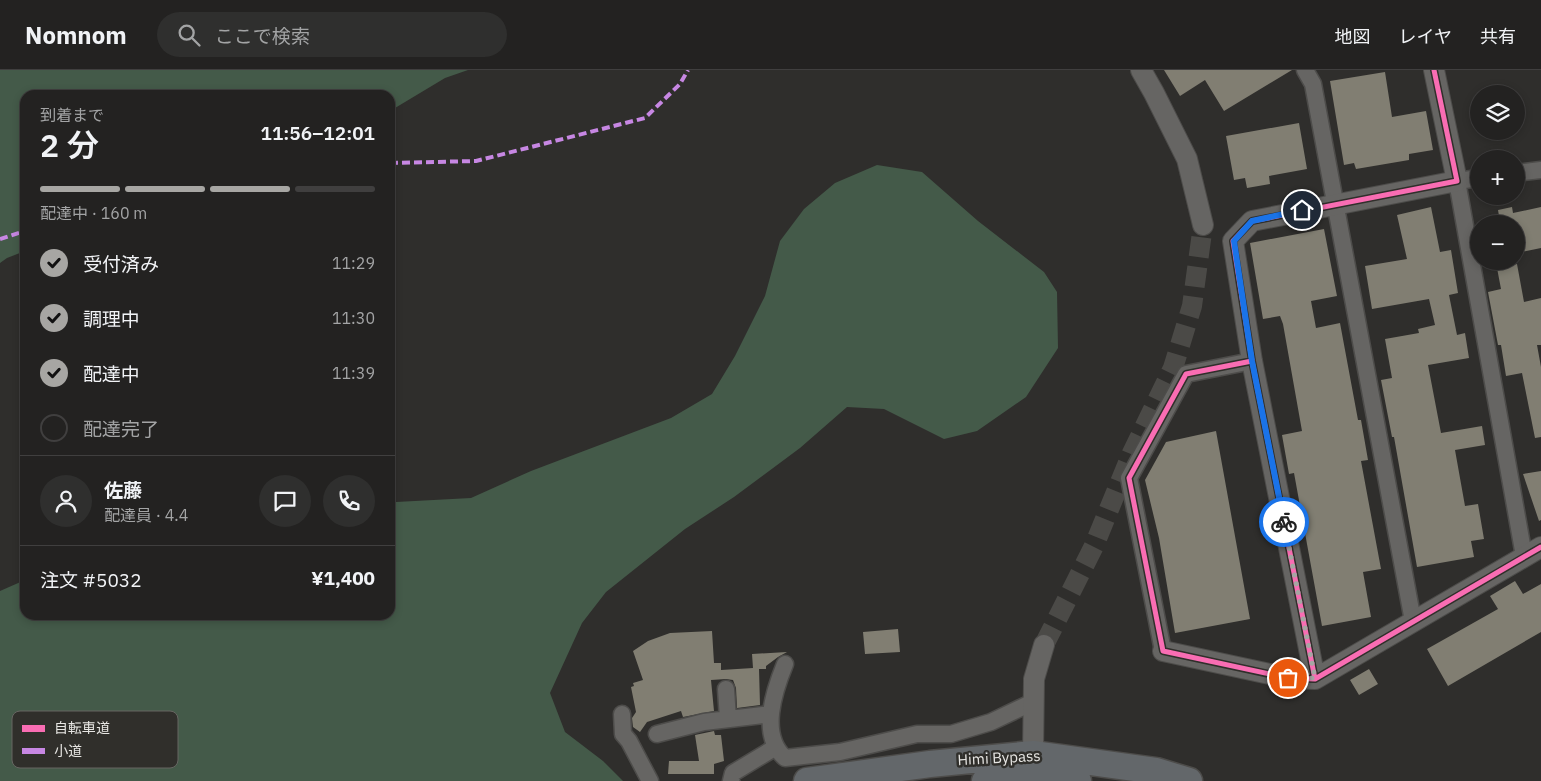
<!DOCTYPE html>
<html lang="ja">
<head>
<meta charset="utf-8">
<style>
	body { margin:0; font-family:"IBM Plex Sans","Noto Sans JP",sans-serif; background:#2f2f2e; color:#f1f3f6; height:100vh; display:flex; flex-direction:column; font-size:19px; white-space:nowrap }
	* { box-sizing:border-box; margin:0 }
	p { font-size:16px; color:#a3a4a5 }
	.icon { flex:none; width:28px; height:28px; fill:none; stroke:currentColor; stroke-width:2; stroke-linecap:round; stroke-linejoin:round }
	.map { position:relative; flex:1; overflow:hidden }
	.details { position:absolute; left:20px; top:20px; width:375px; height:530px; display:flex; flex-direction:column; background:#232221; border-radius:15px; box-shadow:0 2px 8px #0003,0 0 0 1px #403f3f }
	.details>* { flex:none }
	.buttons { position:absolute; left:1470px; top:15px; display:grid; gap:10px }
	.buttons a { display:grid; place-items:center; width:55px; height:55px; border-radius:50%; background:#232221; box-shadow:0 2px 8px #0003,0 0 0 1px #403f3f; font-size:25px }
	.pin { position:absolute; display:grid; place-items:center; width:42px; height:42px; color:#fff; margin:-21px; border:2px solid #fff; border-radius:50%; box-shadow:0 1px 5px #0007 }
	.courier { position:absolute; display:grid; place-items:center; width:50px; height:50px; margin:-25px; border:4px solid #1a73e8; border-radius:50%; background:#fff; color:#222; box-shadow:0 1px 6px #0007 }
	.overview em { font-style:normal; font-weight:600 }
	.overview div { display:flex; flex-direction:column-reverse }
	.overview { display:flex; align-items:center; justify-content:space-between; height:85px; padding:0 20px }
	h1 { font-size:32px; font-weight:600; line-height:38px }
	.bar { display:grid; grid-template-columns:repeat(4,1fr); gap:8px 5px; align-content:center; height:60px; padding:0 20px }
	.bar i { height:6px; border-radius:4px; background:#403f3f }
	.bar .on { background:#a7a6a3 }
	.bar p { grid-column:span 4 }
	.line { display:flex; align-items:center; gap:12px; padding:0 20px; border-top:1px solid #403f3f }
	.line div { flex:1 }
	.round { display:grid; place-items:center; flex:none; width:52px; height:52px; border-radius:26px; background:#2f2f2e }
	ol { padding:0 20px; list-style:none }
	li { display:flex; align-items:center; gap:15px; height:55px }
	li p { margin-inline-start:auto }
	li .icon { padding:5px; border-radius:50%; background:#a7a6a3; color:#111; stroke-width:4 }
	li:last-child { color:#a3a4a5 }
	li i { width:28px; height:28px; border:2px solid #403f3f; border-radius:50% }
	header { display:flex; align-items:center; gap:30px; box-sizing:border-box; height:70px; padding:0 25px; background:#232221; border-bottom:1px solid #403f3f }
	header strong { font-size:24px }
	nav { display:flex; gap:28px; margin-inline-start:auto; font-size:18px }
	.search { width:350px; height:45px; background:#2f2f2e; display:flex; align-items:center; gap:12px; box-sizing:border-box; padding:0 18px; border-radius:28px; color:#a3a4a5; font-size:19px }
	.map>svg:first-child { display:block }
	.green { fill:#445a49 }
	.building { fill:#817e72 }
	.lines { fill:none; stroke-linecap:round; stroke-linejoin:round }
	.tertiary-tunnel { stroke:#4b4a47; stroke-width:20; stroke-dasharray:20 10; stroke-linecap:butt }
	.minor-casing { stroke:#4d4c4a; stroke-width:19 }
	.tertiary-casing { stroke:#4d4c4a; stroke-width:22 }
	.trunk-casing { stroke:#4d4c4a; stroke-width:29 }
	.minor { stroke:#666563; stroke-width:16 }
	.tertiary { stroke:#666563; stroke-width:20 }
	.trunk { stroke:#63676a; stroke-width:26 }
	.quiet { stroke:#c787e3; stroke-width:4; stroke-dasharray:8 4; stroke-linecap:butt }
	.cycleway-casing { stroke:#302f2b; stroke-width:8 }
	.cycleway { stroke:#f96db3; stroke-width:5 }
	.done { stroke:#a7a6a3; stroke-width:5; stroke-dasharray:0 9 }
	.route { stroke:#1a73e8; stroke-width:6 }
	.labels { text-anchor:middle; stroke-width:5; stroke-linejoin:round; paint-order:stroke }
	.street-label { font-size:15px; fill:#e7e6e3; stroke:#302f2b }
	.key { fill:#302f2b; stroke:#676662; stroke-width:1 }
	.key-label { font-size:14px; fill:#e7e6e3 }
</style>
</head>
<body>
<header>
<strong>Nomnom</strong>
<div class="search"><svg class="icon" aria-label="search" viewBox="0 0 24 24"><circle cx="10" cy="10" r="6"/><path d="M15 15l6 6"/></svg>ここで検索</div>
<nav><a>地図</a><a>レイヤ</a><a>共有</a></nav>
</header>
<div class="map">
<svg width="1541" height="711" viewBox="0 0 1541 711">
	<rect width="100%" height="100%" fill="#2f2e2c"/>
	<path class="green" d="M0,0H468L445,8L390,41V25H25V181L7,188L0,193Z
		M877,95L922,102L978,151L1044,202L1057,222L1058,278L1026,327L977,361L944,369L884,339L847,337L800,378L734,427L685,459L606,522L582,553L550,623L565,662L603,691L623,711H0V521L25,510V545H390V434L396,432L471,428L531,401L671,348L712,324L735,286L765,226L780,171L804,139L835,113Z"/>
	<path class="building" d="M1164,0H1292L1224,41L1205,10L1180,26Z
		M1385,2L1392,47L1426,41L1433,80L1409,84V90L1356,99L1354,93L1344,95L1330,11Z
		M1299,53L1307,99L1269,106L1270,114L1247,118L1245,108L1234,110L1226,66Z
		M1431,137L1440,182L1451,180L1458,223L1449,225L1457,265L1465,263L1469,288L1428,295L1441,363L1482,356L1485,375L1455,380L1465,436L1478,434L1484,469L1471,471L1474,487L1417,497L1394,367H1392L1381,310L1392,308L1385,269L1419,263L1418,259L1435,255L1429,229L1372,239L1365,196L1407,189L1397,145Z
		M1512,137L1513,143L1541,137V178L1516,183V154H1487L1486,148L1499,146L1498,140Z
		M1324,159L1337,226L1311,231L1316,258L1340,253L1358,350H1361L1368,390L1361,391L1381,499L1363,502L1371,547L1322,556L1294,403L1289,404L1282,365L1302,361L1283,254L1280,246L1263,249L1250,173Z
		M1517,194L1524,232L1541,228V275H1537L1541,297V367L1535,368L1522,303L1506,306L1501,275H1498L1488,222L1501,219L1497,198Z
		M1216,361L1250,549L1175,563L1159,468L1145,410L1166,372Z
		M1541,401V450L1539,451L1523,404Z
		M1515,511L1523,524L1541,514V562L1448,616L1427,579L1498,539L1490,526Z
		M898,559L900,582L865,584L863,562Z
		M712,561L714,593H721V600L753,598L752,584L787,582L778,587L766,596V599H759L760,635L737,638L736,618L733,610L726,609L711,610L714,641L683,647L681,641L647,652L640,662L633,657L632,648L636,642L631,617L634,616L633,613L643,610L633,581L648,571L670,563Z
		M1369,599L1378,614L1359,625L1350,610Z
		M714,661L715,665H721L724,691L714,694V704H668L669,691H699L695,665Z"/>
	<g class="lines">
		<path class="tertiary-tunnel" d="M1044,575L1094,476L1132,383L1173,298L1192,236L1203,155"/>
		<g class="minor-casing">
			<path id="minor" d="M1305,0L1313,14L1413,551
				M1516,103L1541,100
				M1479,108L1457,111L1524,486
				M1163,581L1129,408L1186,304L1252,291
				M785,594C774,621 759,665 785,688L840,682L917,664H951L991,652L1033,632
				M726,619L728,649
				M622,644L623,664L629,671L650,711
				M657,664L704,652L771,644
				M731,711L733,703L776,677"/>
		</g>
		<g class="tertiary-casing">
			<path id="tertiary" d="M1141,0L1154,23L1187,89L1203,155
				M1163,581L1288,608L1315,609L1541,477
				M1315,609L1252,291L1233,171L1252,151L1457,111L1434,0
				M1035,699L1033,684L1034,609L1044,575"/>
		</g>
		<g class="trunk-casing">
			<path id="trunk" d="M807,711L930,694L1033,684L1156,701L1189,711
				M985,711L1036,709L1078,711"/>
		</g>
		<use href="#minor" class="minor"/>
		<use href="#tertiary" class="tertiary"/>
		<use href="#trunk" class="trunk"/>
		<path class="quiet" d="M390,93L476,91L645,48L680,14L688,0
			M0,169L25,161"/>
		<g class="cycleway-casing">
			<path id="cycleway" d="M1252,291L1186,304L1129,408L1163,581L1288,608L1315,609L1541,477
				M1315,609L1252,291L1233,171L1252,151L1457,111L1434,0"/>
		</g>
		<use href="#cycleway" class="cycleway"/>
	</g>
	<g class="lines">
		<path class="done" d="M1284,452L1315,608H1288"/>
		<path class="route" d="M1284,452L1252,291L1234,171L1252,151L1302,140"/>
	</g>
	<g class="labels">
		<g class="street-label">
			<text transform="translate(999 688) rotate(-3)" y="5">Himi Bypass</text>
		</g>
	</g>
	<rect x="12" y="641" width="166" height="57" rx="8" class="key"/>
	<rect x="22" y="655" width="23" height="7" fill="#f96db3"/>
	<rect x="22" y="678" width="23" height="6" fill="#c787e3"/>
	<g class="key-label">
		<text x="54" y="663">自転車道</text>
		<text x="54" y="686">小道</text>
	</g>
</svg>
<div class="buttons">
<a><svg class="icon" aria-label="layers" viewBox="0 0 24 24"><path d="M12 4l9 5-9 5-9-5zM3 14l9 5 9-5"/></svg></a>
<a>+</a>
<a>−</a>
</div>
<div class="pin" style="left:1288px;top:608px;background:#ea580c"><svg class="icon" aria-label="bag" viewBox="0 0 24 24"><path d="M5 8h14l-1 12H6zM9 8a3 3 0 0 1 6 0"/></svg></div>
<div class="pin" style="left:1302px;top:140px;background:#1f2937"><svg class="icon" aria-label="home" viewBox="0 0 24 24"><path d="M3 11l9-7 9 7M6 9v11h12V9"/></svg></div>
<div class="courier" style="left:1284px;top:452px"><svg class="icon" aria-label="bike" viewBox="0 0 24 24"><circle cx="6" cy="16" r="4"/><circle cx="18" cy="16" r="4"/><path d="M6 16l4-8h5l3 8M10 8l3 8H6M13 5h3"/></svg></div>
<section class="details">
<div class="overview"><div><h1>2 分</h1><p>到着まで</p></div><em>11:56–12:01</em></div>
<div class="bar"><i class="on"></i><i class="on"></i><i class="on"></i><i></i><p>配達中 · 160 m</p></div>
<ol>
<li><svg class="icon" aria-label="check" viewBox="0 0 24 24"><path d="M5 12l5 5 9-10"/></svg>受付済み<p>11:29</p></li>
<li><svg class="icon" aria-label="check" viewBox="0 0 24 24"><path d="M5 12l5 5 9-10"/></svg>調理中<p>11:30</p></li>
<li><svg class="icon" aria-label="check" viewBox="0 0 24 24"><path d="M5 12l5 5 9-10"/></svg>配達中<p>11:39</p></li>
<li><i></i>配達完了</li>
</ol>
<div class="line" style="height:90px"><a class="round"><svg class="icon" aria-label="person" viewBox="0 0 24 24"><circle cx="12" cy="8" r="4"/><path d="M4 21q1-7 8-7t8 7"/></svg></a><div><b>佐藤</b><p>配達員 · 4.4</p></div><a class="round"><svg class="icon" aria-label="chat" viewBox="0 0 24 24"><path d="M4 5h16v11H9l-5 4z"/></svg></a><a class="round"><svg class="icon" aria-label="phone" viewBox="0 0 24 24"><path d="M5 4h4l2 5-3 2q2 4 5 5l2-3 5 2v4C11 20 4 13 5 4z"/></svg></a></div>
<div class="line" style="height:65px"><div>注文 #5032</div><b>¥1,400</b></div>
</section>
</div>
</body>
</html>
